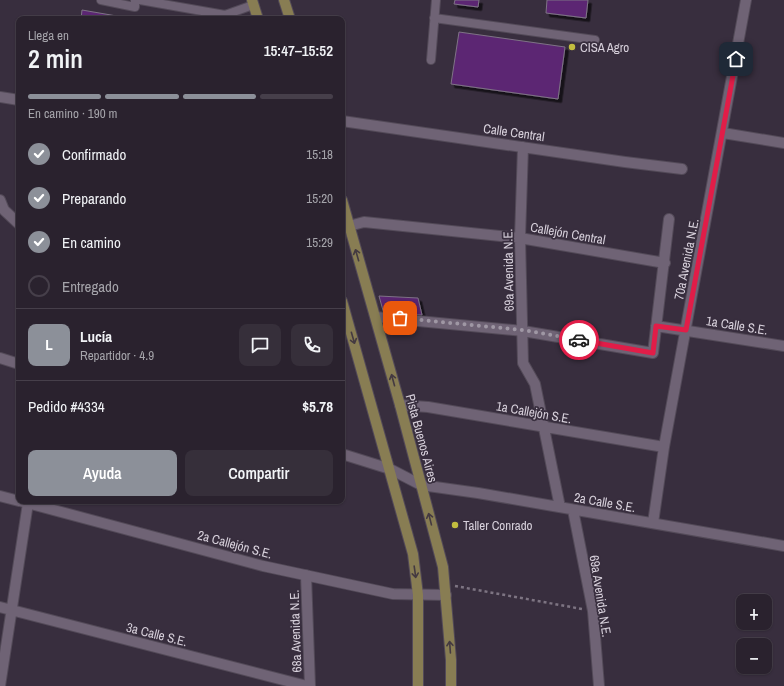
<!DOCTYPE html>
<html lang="es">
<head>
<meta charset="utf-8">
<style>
	body { margin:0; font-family:"Archivo Narrow",sans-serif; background:#362f3a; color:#f1f3f6; height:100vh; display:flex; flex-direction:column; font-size:15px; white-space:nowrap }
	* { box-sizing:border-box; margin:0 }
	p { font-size:13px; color:#a5a4aa }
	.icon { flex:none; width:22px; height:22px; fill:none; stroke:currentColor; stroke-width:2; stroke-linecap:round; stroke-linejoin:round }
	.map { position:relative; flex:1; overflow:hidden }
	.side { position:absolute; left:16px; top:16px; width:329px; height:488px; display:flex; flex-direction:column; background:#2a222e; border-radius:8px; box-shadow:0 1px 3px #0004,0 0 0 1px #463f4a }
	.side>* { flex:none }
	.tools { position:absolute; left:736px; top:594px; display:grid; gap:8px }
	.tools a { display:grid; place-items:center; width:36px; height:36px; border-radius:8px; background:#2a222e; box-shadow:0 1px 3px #0004,0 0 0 1px #463f4a; font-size:20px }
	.pin { position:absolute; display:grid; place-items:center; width:34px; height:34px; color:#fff; margin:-17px; border-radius:8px; box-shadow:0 2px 6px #0006 }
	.courier { position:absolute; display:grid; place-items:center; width:40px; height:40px; margin:-20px; border:3px solid #e11d48; border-radius:50%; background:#fff; color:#222; box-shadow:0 1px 5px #0007 }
	.overview em { font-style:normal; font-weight:600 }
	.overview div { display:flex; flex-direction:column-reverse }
	.overview { display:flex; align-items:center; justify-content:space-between; height:68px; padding:0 12px }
	h1 { font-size:26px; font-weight:600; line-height:30px }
	.bar { display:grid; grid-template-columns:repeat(4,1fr); gap:6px 4px; align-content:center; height:48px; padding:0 12px }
	.bar i { height:5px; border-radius:3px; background:#463f4a }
	.bar .active { background:#8c9099 }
	.bar p { grid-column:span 4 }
	.line { display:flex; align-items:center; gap:10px; padding:0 12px; border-top:1px solid #463f4a }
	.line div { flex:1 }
	.round { display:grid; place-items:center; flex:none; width:42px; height:42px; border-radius:8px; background:#362f3a }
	ol { padding:0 12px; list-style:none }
	li { display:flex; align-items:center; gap:12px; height:44px }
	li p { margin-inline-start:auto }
	li .icon { padding:4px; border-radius:50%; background:#8c9099; color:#fff; stroke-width:4 }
	li:last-child { color:#a5a4aa }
	li i { width:22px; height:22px; border:2px solid #463f4a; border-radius:50% }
	.button { display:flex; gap:8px; margin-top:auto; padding:8px 12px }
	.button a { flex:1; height:46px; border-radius:8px; background:#8c9099; color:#fff; font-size:16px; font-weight:600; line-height:46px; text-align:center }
	.button a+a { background:#362f3a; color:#f1f3f6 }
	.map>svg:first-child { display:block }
	.building { fill:#5b2873; stroke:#7f7386; filter:url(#shadow) }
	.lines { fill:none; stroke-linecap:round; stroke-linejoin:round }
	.service-casing { stroke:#534a58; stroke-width:10 }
	.minor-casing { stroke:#534a58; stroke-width:12 }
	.secondary-casing { stroke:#534a58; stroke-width:12 }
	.path { stroke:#7d7482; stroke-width:2.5; stroke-dasharray:3 3; stroke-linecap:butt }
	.service { stroke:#6f6375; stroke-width:8 }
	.minor { stroke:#6f6375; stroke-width:10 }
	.secondary { stroke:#887d53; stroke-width:10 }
	.oneway { stroke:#443a41 }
	.done { stroke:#9f97a4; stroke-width:4; stroke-dasharray:0 7.2 }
	.route { stroke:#e11d48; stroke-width:5 }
	.poi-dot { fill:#c2bd3f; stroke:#382e3e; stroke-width:1.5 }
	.labels { text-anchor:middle; stroke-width:3.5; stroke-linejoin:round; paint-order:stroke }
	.poi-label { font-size:13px; fill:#d7d0db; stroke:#382e3e; text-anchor:start }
	.street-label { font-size:13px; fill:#d7d0db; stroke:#382e3e }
</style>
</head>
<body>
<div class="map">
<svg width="784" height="686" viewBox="0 0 784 686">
	<defs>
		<filter id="shadow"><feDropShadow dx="3.5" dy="3.5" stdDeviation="0" flood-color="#0009"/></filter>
	</defs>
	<rect width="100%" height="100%" fill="#382e3e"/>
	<path class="building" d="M455,0H479L478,7L454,4Z
		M547,0H588L586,18L546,13Z
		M82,10L134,19H81Z
		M459,32L565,47L558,99L451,84Z
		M379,296L418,298L422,315L384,314Z"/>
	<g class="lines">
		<g class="service-casing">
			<path id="service" d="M101,0L135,7V0
				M140,0L225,15L253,5
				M434,18L595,40
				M431,60L436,0"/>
		</g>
		<g class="minor-casing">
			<path id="minor" d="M0,97L19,100
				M342,121L625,162L682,169
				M723,133L784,143
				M523,147L520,238L523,363L535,384L560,507
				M0,200L4,210L19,224
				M349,226L364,222L520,238L665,263
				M376,317L523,331L653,353L669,219
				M656,326L784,346
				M0,358L19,364
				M400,405L428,407L664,447
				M342,454L390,469L421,485L478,493L784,546
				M0,496L19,501
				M20,501L263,566L393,594L446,595
				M573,510L593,611L599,686
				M653,523L664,447L746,0
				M306,575L310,686
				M0,607L307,686
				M0,686L28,503"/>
		</g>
		<g class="secondary-casing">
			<path id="secondary" d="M252,0L258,19
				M284,0L290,19
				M342,200L400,405L443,567L451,660V686
				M342,301L413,554L418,595V686"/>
		</g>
		<path class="path" d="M455,586L582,609"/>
		<use href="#service" class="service"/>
		<use href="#minor" class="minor"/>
		<use href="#secondary" class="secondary"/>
	</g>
	<defs><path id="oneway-shaft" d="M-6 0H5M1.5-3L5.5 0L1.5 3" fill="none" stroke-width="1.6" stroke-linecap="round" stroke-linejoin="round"/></defs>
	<g class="oneway">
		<use href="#oneway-shaft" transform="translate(357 255) rotate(-106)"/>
		<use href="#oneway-shaft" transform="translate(353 338) rotate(74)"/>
		<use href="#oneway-shaft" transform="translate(393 380) rotate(-105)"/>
		<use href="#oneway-shaft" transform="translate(430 519) rotate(-104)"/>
		<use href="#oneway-shaft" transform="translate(415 572) rotate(82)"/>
		<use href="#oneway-shaft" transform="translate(450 647) rotate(-94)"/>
	</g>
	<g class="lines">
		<path class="done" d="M400,318L523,330L579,340"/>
		<path class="route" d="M579,340L653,353L656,326L686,330L736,59"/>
	</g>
	<g class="poi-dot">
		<circle cx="572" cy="47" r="4"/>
		<circle cx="455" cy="525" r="4"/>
	</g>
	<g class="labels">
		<g class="poi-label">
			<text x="580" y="52">CISA Agro</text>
			<text x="463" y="530">Taller Conrado</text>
		</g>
		<g class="street-label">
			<text transform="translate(514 132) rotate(8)" y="5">Calle Central</text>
			<text transform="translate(568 233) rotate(10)" y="5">Callejón Central</text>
			<text transform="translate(686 259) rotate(-79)" y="5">70a Avenida N.E.</text>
			<text transform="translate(508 270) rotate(-91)" y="5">69a Avenida N.E.</text>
			<text transform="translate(737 325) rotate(9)" y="5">1a Calle S.E.</text>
			<text transform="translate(534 412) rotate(10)" y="5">1a Callejón S.E.</text>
			<text transform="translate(422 438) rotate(75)" y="5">Pista Buenos Aires</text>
			<text transform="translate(605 502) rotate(10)" y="5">2a Calle S.E.</text>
			<text transform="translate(235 544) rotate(15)" y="5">2a Callejón S.E.</text>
			<text transform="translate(601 596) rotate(81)" y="5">69a Avenida N.E.</text>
			<text transform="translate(295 631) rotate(-92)" y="5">68a Avenida N.E.</text>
			<text transform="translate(157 634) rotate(14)" y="5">3a Calle S.E.</text>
		</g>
	</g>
</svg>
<div class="tools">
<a>+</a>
<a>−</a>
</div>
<div class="pin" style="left:400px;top:318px;background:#ea580c"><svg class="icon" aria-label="bag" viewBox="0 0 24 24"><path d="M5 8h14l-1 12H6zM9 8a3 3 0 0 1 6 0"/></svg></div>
<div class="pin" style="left:736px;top:59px;background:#1f2937"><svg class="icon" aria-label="home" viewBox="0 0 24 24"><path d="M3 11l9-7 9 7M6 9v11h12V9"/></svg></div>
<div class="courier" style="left:579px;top:340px"><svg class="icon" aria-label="car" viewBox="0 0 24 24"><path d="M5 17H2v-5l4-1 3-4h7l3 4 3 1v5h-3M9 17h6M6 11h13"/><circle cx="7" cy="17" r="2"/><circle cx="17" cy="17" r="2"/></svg></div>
<section class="side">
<div class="overview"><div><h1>2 min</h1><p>Llega en</p></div><em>15:47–15:52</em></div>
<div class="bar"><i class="active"></i><i class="active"></i><i class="active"></i><i></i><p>En camino · 190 m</p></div>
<ol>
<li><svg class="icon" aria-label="check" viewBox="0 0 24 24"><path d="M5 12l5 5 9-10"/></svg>Confirmado<p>15:18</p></li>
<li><svg class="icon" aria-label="check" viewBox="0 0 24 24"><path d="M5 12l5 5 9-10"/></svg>Preparando<p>15:20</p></li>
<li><svg class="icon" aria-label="check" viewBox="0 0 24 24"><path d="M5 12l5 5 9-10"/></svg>En camino<p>15:29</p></li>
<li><i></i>Entregado</li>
</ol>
<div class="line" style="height:72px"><b class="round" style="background:#8c9099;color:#fff">L</b><div><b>Lucía</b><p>Repartidor · 4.9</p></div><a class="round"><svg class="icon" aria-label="chat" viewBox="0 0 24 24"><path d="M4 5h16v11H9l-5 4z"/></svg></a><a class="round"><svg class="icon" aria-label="phone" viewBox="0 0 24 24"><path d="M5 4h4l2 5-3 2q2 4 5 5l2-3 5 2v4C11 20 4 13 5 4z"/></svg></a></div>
<div class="line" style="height:52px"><div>Pedido #4334</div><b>$5.78</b></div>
<div class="button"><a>Ayuda</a><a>Compartir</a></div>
</section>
</div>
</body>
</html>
